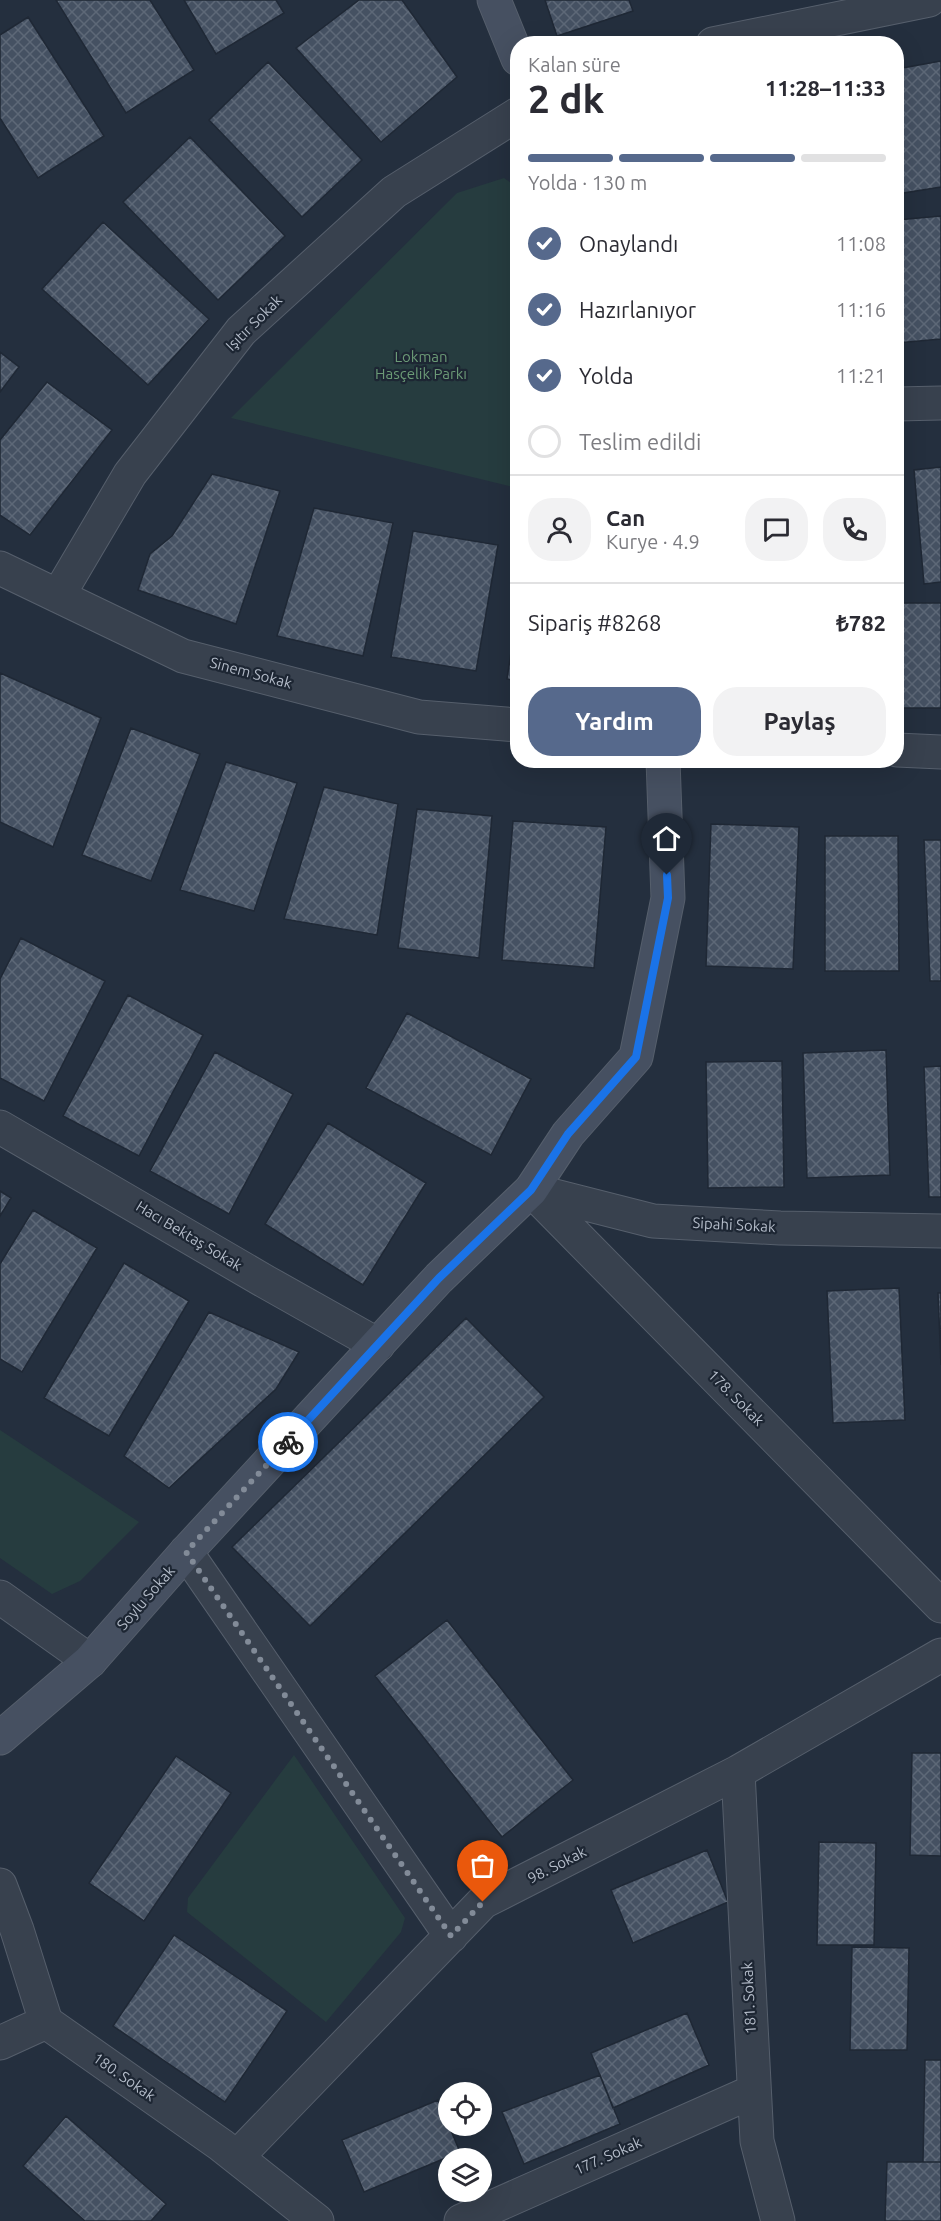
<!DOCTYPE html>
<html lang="tr">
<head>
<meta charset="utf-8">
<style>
	body { margin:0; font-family:Ubuntu,sans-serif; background:#f2f2f3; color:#2b2b33; height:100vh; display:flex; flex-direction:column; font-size:22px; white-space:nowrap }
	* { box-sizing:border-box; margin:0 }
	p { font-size:20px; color:#7c7c81 }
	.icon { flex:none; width:33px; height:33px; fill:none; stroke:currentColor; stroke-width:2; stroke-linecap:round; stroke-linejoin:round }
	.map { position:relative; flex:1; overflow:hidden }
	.sheet { position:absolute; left:510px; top:36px; width:394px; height:732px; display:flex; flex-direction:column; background:#fff; border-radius:24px; box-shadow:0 6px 24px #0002 }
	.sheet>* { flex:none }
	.buttons { position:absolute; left:438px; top:2082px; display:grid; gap:12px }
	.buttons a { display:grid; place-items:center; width:54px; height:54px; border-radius:50%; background:#fff; box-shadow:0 6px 24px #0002; font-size:30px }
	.pin { position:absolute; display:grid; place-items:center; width:51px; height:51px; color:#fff; margin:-62px -26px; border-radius:50% 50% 50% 0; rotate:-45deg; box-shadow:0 0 6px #0007 }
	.pin .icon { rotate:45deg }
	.courier { position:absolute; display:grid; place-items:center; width:60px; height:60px; margin:-30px; border:4px solid #1a73e8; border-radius:50%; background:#fff; color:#222; box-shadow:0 2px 8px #0007 }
	.headline em { font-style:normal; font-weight:700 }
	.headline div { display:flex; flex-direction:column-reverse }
	.headline { display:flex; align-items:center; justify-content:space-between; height:102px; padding:0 18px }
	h1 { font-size:39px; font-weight:700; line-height:45px }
	.bar { display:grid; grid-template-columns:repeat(4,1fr); gap:9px 6px; align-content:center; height:72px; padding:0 18px }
	.bar i { height:8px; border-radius:4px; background:#e1e1e2 }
	.bar .current { background:#56698c }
	.bar p { grid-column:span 4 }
	.line { display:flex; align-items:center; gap:15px; padding:0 18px; border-top:2px solid #e1e1e2 }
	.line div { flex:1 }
	.round { display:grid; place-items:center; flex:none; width:63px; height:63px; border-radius:24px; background:#f2f2f3 }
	ol { padding:0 18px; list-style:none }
	li { display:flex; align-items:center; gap:18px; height:66px }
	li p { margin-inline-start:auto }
	li .icon { padding:6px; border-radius:50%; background:#56698c; color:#fff; stroke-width:4 }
	li:last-child { color:#7c7c81 }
	li i { width:33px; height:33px; border:3px solid #e1e1e2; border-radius:50% }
	.action { display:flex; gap:12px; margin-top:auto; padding:12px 18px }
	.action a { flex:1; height:69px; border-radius:24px; background:#56698c; color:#fff; font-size:24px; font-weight:700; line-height:69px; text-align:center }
	.action a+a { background:#f2f2f3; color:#2b2b33 }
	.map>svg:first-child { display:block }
	.green { fill:#263c3f }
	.building { fill:url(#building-cross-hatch); stroke:#1f2835; stroke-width:1.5 }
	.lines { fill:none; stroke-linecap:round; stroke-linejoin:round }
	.street-casing { stroke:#565f6c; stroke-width:35 }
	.secondary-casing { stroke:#565f6c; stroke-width:35 }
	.street { stroke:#38414e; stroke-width:33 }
	.secondary { stroke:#465061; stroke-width:33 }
	.done { stroke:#828b98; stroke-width:6; stroke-dasharray:0 10.8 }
	.route { stroke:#1a73e8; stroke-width:8 }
	.labels { text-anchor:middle; stroke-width:4.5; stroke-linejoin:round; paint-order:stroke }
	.street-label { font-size:15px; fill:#b4bcc9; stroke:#1d2633 }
	.park-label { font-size:15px; fill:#6b9a76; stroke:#1d2633 }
</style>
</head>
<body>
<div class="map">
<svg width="941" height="2221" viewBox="0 0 941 2221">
	<defs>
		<pattern id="building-cross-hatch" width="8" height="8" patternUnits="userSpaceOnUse" patternTransform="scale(1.5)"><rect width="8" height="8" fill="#455162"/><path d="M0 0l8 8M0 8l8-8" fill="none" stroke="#5d6877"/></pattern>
	</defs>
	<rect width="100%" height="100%" fill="#242f3e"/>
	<path class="green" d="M504,178L518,188L517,488L231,418L457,193Z
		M0,1430L139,1522L80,1581L52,1594L0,1558Z
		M294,1755L405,1918L401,1932L326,2022L187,1912L188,1898Z"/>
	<path class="building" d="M56,0H150L194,70L126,113Z
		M184,0H276L284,13L216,54Z
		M359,0H402L457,77L381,142L296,48Z
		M545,0H629L633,11L557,36Z
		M28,17L104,136L38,178L0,118V35Z
		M941,61V187L897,194V69Z
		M268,62L362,160L302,217L209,120Z
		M190,137L285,236L218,300L123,202Z
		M941,216V339L897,343V220Z
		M103,222L209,319L148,385L42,289Z
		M0,352L19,367L0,392Z
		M47,382L112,430L30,535L0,515V440Z
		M941,467V582L924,584L914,470Z
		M212,474L280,491L236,624L138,590L150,554L172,536Z
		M314,508L393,523L363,656L277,636Z
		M413,531L498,545L476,671L391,657Z
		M897,603H941V708H897Z
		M518,606V681L507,679Z
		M0,673L101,718L53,847L0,822Z
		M131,728L200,754L151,881L82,855Z
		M226,762L297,783L254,911L180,890Z
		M324,787L398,804L377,935L284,919Z
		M417,809L492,816L479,958L398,948Z
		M513,821L606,827L594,968L502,960Z
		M711,824L799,827L793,969L706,966Z
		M825,836H898L899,971H825Z
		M924,840H941V981H930Z
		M21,938L105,981L44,1101L0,1078V979Z
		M128,995L203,1035L139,1156L63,1116Z
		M407,1013L531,1079L491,1155L366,1088Z
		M886,1050L890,1175L807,1178L803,1053Z
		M215,1052L293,1094L229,1214L150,1171Z
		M782,1061L784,1187L708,1188L706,1062Z
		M941,1066V1197H929L924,1067Z
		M328,1123L426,1183L363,1285L265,1224Z
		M0,1191L11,1198L0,1216Z
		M33,1210L97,1248L22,1372L0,1359V1264Z
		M124,1263L189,1301L109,1436L44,1398Z
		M899,1288L905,1420L833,1423L827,1291Z
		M938,1293H941V1365Z
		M209,1312L299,1352L276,1389L169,1488L124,1456Z
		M466,1318L544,1397L310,1626L232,1547Z
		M447,1620L573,1780L502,1837L375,1676Z
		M912,1753H941V1856L910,1855Z
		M176,1756L231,1793L144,1921L89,1883Z
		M819,1842L876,1843L874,1945H817Z
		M707,1850L728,1902L633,1943L611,1890Z
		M174,1935L287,2011L225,2102L113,2026Z
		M852,1947L909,1948L907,2050H850Z
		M687,2013L709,2065L613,2108L591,2053Z
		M925,2060H941V2162H923Z
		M600,2075L620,2124L524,2164L502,2112Z
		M438,2100L460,2152L364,2192L342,2140Z
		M66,2116L166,2204L151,2221H85L23,2166Z
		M887,2162H941V2221H885Z"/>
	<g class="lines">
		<g class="street-casing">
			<path id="street" d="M713,44L929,0
				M897,404L941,403
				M0,568L183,656L419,717L518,725
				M58,596L130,474L241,331L394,192L518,114
				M897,750L941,752
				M0,1127L266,1282L378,1345
				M531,1190L941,1606
				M531,1190L653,1221L780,1228L941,1231
				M186,1552L451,1936
				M0,1597L90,1661
				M738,1772L757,2141L778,2221
				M0,1885L17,1930L46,2022L221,2145L317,2221
				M0,2043L46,2022
				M237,2157L483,1902L738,1772L941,1655
				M461,2221L754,2091"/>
		</g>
		<g class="secondary-casing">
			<path id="secondary" d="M494,0L518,59
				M0,1738L90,1661L186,1552L439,1278L531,1190L568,1134L636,1057L668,898L663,760"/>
		</g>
		<use href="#street" class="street"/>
		<use href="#secondary" class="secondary"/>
	</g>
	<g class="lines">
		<path class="done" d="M288,1442L186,1552L451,1936L483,1902"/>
		<path class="route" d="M288,1442L439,1278L531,1190L568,1134L636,1057L668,898L667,875"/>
	</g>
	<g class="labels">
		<g class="street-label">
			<text transform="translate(254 323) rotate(-45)" y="5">Işıtır Sokak</text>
			<text transform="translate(251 673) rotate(15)" y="5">Sinem Sokak</text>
			<text transform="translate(734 1225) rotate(3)" y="5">Sipahi Sokak</text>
			<text transform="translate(189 1236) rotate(31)" y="5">Hacı Bektaş Sokak</text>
			<text transform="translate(736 1398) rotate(45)" y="5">178. Sokak</text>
			<text transform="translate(146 1598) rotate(-49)" y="5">Soylu Sokak</text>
			<text transform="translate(557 1865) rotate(-27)" y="5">98. Sokak</text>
			<text transform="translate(749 1998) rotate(-93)" y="5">181. Sokak</text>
			<text transform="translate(124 2077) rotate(35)" y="5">180. Sokak</text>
			<text transform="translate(608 2156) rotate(-24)" y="5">177. Sokak</text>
		</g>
		<g class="park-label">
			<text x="421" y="362">Lokman<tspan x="421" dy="17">Hasçelik Parkı</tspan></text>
		</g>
	</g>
</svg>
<div class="buttons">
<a><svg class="icon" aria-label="locate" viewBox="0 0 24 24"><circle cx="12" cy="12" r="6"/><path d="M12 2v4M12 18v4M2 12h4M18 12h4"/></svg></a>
<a><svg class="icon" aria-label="layers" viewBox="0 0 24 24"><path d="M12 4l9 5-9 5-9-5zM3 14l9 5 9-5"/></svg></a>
</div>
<div class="pin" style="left:483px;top:1902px;background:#ea580c"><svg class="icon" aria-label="bag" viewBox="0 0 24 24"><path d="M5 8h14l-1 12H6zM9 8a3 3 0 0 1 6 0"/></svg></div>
<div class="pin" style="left:667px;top:875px;background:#1f2937"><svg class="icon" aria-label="home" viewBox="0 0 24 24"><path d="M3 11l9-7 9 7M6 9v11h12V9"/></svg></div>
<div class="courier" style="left:288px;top:1442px"><svg class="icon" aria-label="bike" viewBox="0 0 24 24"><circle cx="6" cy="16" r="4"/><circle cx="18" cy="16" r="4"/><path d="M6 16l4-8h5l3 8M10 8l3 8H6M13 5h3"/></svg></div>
<section class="sheet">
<div class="headline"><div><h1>2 dk</h1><p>Kalan süre</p></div><em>11:28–11:33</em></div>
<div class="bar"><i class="current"></i><i class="current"></i><i class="current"></i><i></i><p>Yolda · 130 m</p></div>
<ol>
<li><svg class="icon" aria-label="check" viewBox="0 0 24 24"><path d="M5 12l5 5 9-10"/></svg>Onaylandı<p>11:08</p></li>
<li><svg class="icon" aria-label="check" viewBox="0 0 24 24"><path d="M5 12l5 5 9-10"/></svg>Hazırlanıyor<p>11:16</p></li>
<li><svg class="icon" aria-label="check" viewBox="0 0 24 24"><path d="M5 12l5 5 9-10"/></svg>Yolda<p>11:21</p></li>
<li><i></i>Teslim edildi</li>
</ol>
<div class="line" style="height:108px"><a class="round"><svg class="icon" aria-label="person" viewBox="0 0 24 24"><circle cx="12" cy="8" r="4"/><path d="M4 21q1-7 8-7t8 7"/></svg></a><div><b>Can</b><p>Kurye · 4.9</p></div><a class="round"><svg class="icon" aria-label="chat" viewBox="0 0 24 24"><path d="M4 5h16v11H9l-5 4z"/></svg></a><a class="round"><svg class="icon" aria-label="phone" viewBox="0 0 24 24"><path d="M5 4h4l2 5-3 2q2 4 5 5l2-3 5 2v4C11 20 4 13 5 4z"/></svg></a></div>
<div class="line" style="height:78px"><div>Sipariş #8268</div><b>₺782</b></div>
<div class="action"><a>Yardım</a><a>Paylaş</a></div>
</section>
</div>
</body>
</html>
